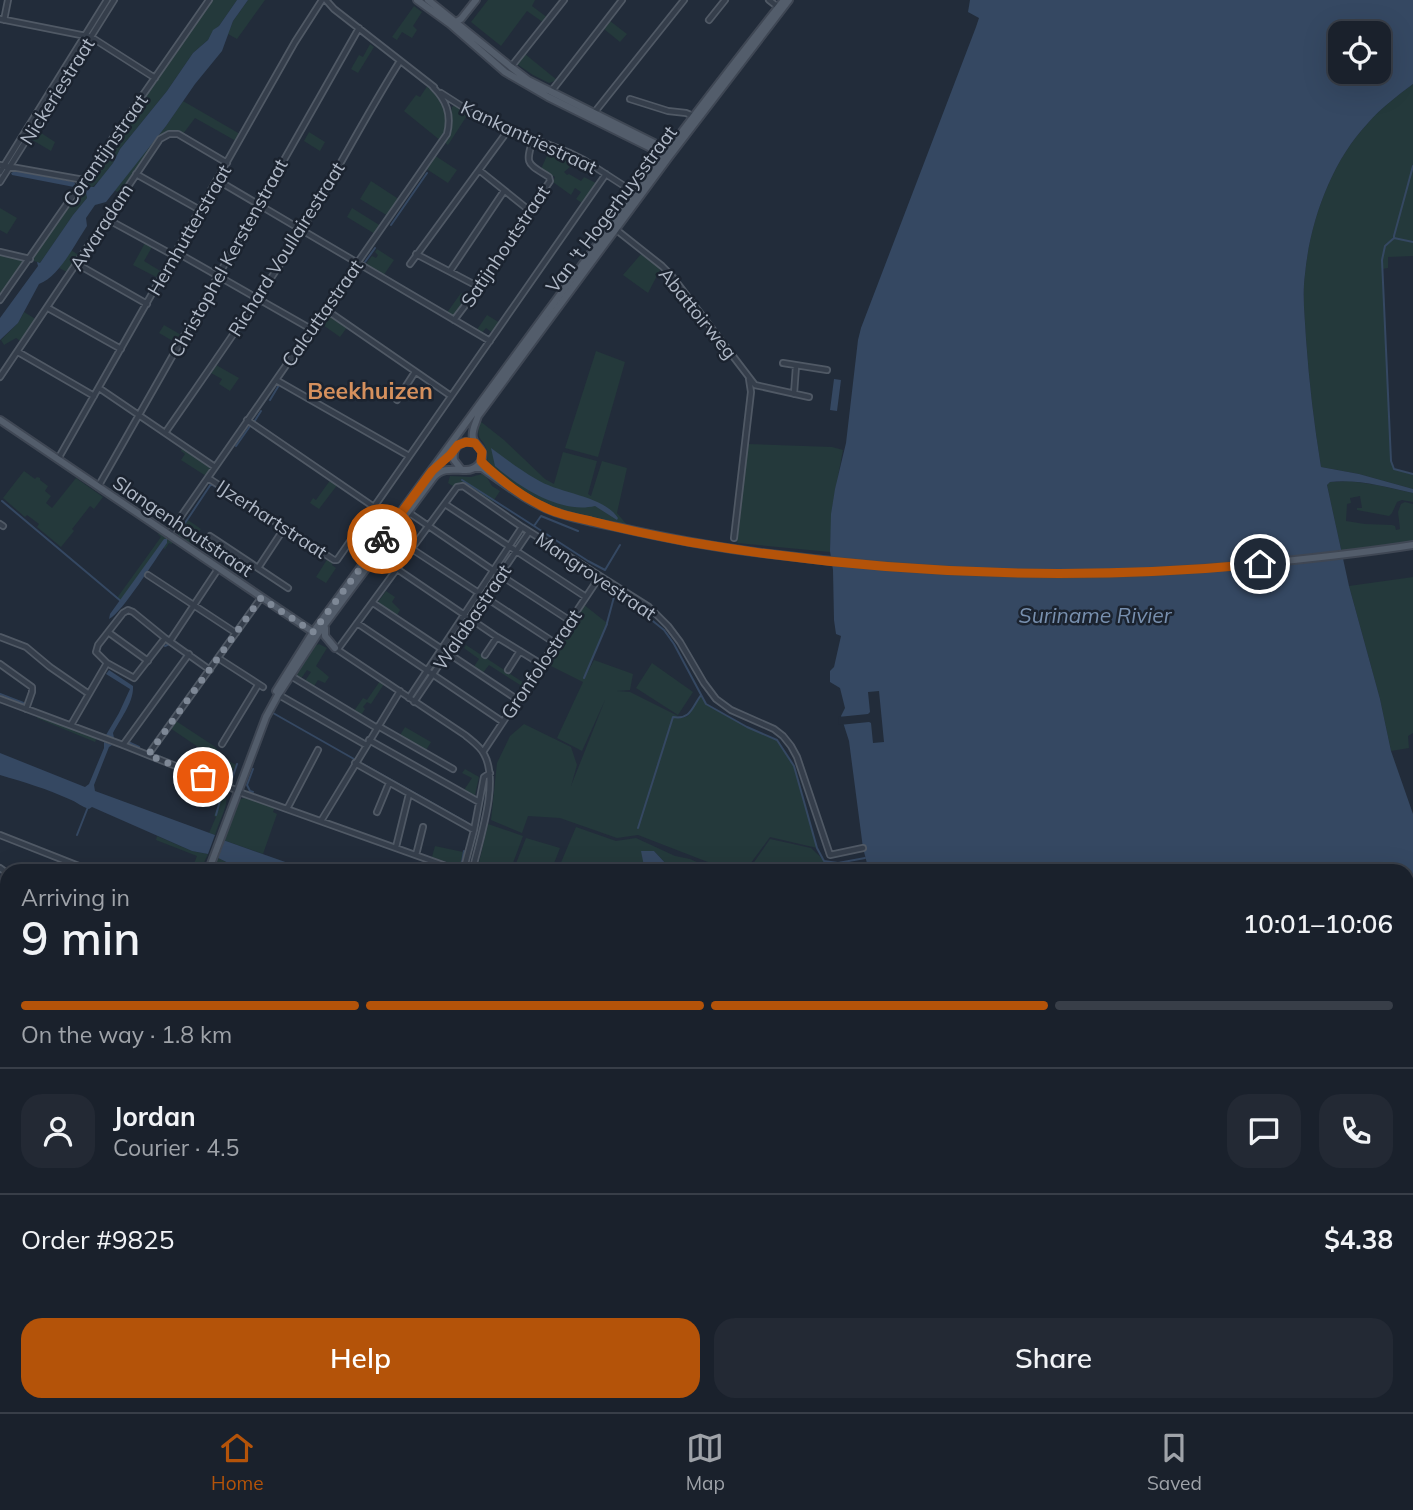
<!DOCTYPE html>
<html lang="en">
<head>
<meta charset="utf-8">
<style>
	body { margin:0; font-family:Mulish,sans-serif; background:#232934; color:#f1f3f6; height:100vh; display:flex; flex-direction:column; font-size:26px; white-space:nowrap }
	* { box-sizing:border-box; margin:0 }
	p { font-size:23px; color:#9fa3a9 }
	.icon { flex:none; width:38px; height:38px; fill:none; stroke:currentColor; stroke-width:2; stroke-linecap:round; stroke-linejoin:round }
	.map { position:relative; flex:1; overflow:hidden }
	.sheet { position:absolute; left:0px; top:864px; width:1414px; height:548px; display:flex; flex-direction:column; background:#1a212c; border-radius:21px 21px 0 0; box-shadow:0 7px 28px #0002,0 0 0 2px #383e48 }
	.sheet>* { flex:none }
	.fabs { position:absolute; left:1328px; top:21px; display:grid; gap:14px }
	.fabs a { display:grid; place-items:center; width:63px; height:63px; border-radius:14px; background:#1a212c; box-shadow:0 7px 28px #0002,0 0 0 2px #383e48; font-size:35px }
	.pin { position:absolute; display:grid; place-items:center; width:60px; height:60px; color:#fff; margin:-30px; border:4px solid #fff; border-radius:50%; box-shadow:0 2px 7px #0007 }
	.courier { position:absolute; display:grid; place-items:center; width:70px; height:70px; margin:-35px; border:5px solid #b45309; border-radius:50%; background:#fff; color:#222; box-shadow:0 2px 9px #0007 }
	.head em { font-style:normal; font-weight:600 }
	.head div { display:flex; flex-direction:column-reverse }
	.head { display:flex; align-items:center; justify-content:space-between; height:119px; padding:0 21px }
	h1 { font-size:46px; font-weight:600; line-height:52px }
	.bar { display:grid; grid-template-columns:repeat(4,1fr); gap:10px 7px; align-content:center; height:84px; padding:0 21px }
	.bar i { height:9px; border-radius:5px; background:#383e48 }
	.bar .active { background:#b45309 }
	.bar p { grid-column:span 4 }
	.line { display:flex; align-items:center; gap:18px; padding:0 21px; border-top:2px solid #383e48 }
	.line div { flex:1 }
	.round { display:grid; place-items:center; flex:none; width:74px; height:74px; border-radius:21px; background:#232934 }
	.primary-button { display:flex; gap:14px; margin-top:auto; padding:14px 21px }
	.primary-button a { flex:1; height:80px; border-radius:21px; background:#b45309; color:#fff; font-size:28px; font-weight:600; line-height:80px; text-align:center }
	.primary-button a+a { background:#232934; color:#f1f3f6 }
	.dock { display:flex; justify-content:space-around; align-items:center; height:98px; border-top:2px solid #383e48; background:#1a212c; font-size:19px; color:#9fa3a9 }
	.dock a { display:grid; justify-items:center; gap:4px }
	.dock .active { color:#b45309 }
	.map>svg:first-child { display:block }
	.green { fill:#24393b }
	.water { fill:#354862; fill-rule:evenodd }
	.pier { fill:#222c3a }
	.lines { fill:none; stroke-linecap:round; stroke-linejoin:round }
	.stream { stroke:#354862; stroke-width:2 }
	.minor-casing { stroke:#505965; stroke-width:8 }
	.major-casing { stroke:#3f4754; stroke-width:10 }
	.minor { stroke:#353e4b; stroke-width:4.5 }
	.major { stroke:#535d6b; stroke-width:6 }
	.done { stroke:#7e8896; stroke-width:7; stroke-dasharray:0 12.6 }
	.route { stroke:#b45309; stroke-width:9 }
	.labels { text-anchor:middle; stroke-width:5; stroke-linejoin:round; paint-order:stroke }
	.street-label { font-size:19px; fill:#b0b9c7; stroke:#1b232f }
	.water-label { font-size:21px; font-style:italic; fill:#7890af; stroke:#1b232f }
	.quarter-label { font-size:23px; font-weight:bold; fill:#d5905d; stroke:#1b232f }
</style>
</head>
<body>
<div class="map">
<svg width="1413" height="1412" viewBox="0 0 1413 1412">
	<rect width="100%" height="100%" fill="#222c3a"/>
	<path class="green" d="M212,0H237L219,26L213,31L208,40L193,53L167,91L120,149L113,163L100,180L86,193L87,198L73,215L40,263L31,260Z
		M248,0H265L237,39L228,34L233,21Z
		M488,0H535L532,6L548,18L544,23L527,11L501,46L471,22Z
		M414,6L422,12L413,26L417,30L412,38L402,32L397,40L392,37Z
		M610,21L627,34L620,42L604,29Z
		M370,44L374,47L358,73L351,69L359,55L363,57Z
		M525,54L557,80L549,83L533,75L517,64Z
		M1413,84V256L1388,257V268L1382,269L1391,461L1394,469L1413,474V489L1359,474L1321,467C1314,424 1309,382 1306,339C1305,317 1302,296 1305,274C1310,222 1331,162 1368,123C1381,108 1397,96 1413,84Z
		M428,85C447,100 452,119 441,141L404,111L416,95L420,97Z
		M183,101L240,134L236,141L195,118L183,134H166L121,194L114,190L166,126Z
		M455,105L468,114L448,145L444,142C451,130 450,120 452,107Z
		M35,129L55,142L51,151L29,138Z
		M309,132L325,142L320,151L304,141Z
		M550,149L575,159L571,166L564,172L567,175L569,174L581,181L584,177L596,183L582,203L576,199L581,192L575,188L571,195L553,182L555,177L541,169Z
		M434,155L457,170L448,183L425,168Z
		M371,181L400,200L388,216L360,199Z
		M0,208L17,218L7,234L0,230Z
		M352,208L381,226L375,234L347,217Z
		M145,243L152,247L144,261L162,272L158,278L133,265Z
		M377,249L394,260L383,276L365,265L372,256L376,258L378,255L375,252Z
		M71,250L80,256L69,273L59,268Z
		M642,253L661,268L648,293L623,275Z
		M0,254L23,259L24,262V265H21L2,293L0,292Z
		M461,293L470,298L455,317L446,314Z
		M24,312L37,320L22,342L16,338L4,345L1,340L18,323Z
		M331,314L348,326L340,337L323,325Z
		M487,315L500,323L493,333L486,328L481,334L476,331Z
		M164,325L183,336L178,344L159,333Z
		M596,351L625,362L598,457L565,448Z
		M216,365L239,378L230,391L219,384L222,379L211,373Z
		M480,421L504,440L545,479L554,484L563,452L597,461L588,494L591,496L602,461L627,468L617,513L627,525C603,521 579,519 556,510C533,501 506,481 487,464C487,459 488,455 487,451C483,436 475,443 480,421Z
		M748,444L832,447L843,450L832,508L830,552L737,543Z
		M182,448L211,467L206,476L181,460L185,454L181,451Z
		M24,471L35,479L37,477L40,478V480L48,486L45,491L51,496L46,503L52,508L76,478L103,497L94,509L90,506L72,529L74,531L61,547L37,527L39,524L27,515L25,517L3,498Z
		M482,474L486,476L492,486L500,491L492,503L460,482L456,488L448,483L450,476L471,477Z
		M331,479L338,484L319,509L310,503L313,498L316,500Z
		M1350,481L1377,485L1413,493V502L1402,500L1397,502L1392,513L1389,516L1357,510V508H1362L1360,496L1350,498L1351,503L1347,504L1346,521L1365,524L1392,525L1395,526L1396,530L1400,529L1398,512L1401,504L1405,502L1413,504V543L1342,554L1327,485L1330,482Z
		M373,513L387,522L380,532L366,523Z
		M188,520L201,529L189,547L176,538Z
		M159,533L172,541V544L169,543L165,549L163,548L167,543L165,540L121,600L117,598L161,537L158,534Z
		M328,558L333,562L332,565L336,568L326,583L316,577Z
		M1413,577V733L1408,736L1409,748L1391,751L1380,699L1349,586Z
		M386,591L395,597L392,602L400,610L397,615L378,602Z
		M583,604L607,623L588,672L594,660L633,674L630,690L617,691L630,692L682,718L688,716L701,694L706,704L747,727L777,740L794,766L817,848L770,837L745,871H731L638,835L617,838L560,818L528,816L522,833L491,820L497,763L510,736L524,724L571,747L577,765L571,786L605,700L582,751L557,738L583,682L547,664L541,666Z
		M319,644L327,648L316,666L329,677L325,683L318,680L314,686L305,681L311,672L307,670L300,680L294,676L314,646Z
		M466,645L527,685L525,688L489,665L482,674L473,668L479,659L464,648Z
		M652,663L693,692L678,715L636,688Z
		M380,681L384,684L371,704L367,702L363,707L365,709L361,715L354,711L363,698L367,700Z
		M38,714L70,726L97,738L95,742L37,718Z
		M176,721L214,746L217,749L215,753L236,765L234,770L214,762L207,771L196,768L204,751L170,728Z
		M405,727L431,742L425,752L399,737Z
		M465,769L479,777L475,795L464,790L472,778L462,773Z
		M201,779C239,795 226,801 215,835L209,833L216,817L214,816L221,796L198,785Z
		M246,797L275,807L273,812L277,814L263,854L223,840L237,802L239,800Z
		M488,824L523,836L510,871H477Z
		M576,827L616,841L636,838L675,856L690,859L717,871H669L668,866L654,851H642L645,871L557,872Z
		M157,836L192,851L208,854L200,871H191L197,856L156,840Z
		M526,838L560,848L551,871H513Z
		M770,839L811,848L832,868L831,871H748Z
		M435,846L463,852L461,862L456,865L432,857Z
		M216,857L244,871V872H210Z
		M164,1405H186L197,1412H159Z
		M271,1405H312L316,1407L317,1405H328L335,1409L337,1405H364L360,1412H269Z
		M408,1405H440L439,1412H406Z
		M639,1405H773L781,1409L780,1412H678L682,1409L676,1406L672,1412H654Z"/>
	<path class="water" d="M237,0H248L233,21L222,51L195,84L166,126L106,202L95,205L86,218L87,226C75,244 59,277 39,284L18,323L0,340V318L38,266L37,262L40,263L73,215L87,198L86,193L83,191L84,187H94L113,163L120,149L167,91L193,53L208,40L213,30L219,26Z
		M970,0H1413V84C1397,96 1381,108 1368,123C1331,162 1310,222 1305,274C1302,296 1305,317 1306,339C1309,382 1314,424 1321,467L1359,474L1413,489V493C1386,487 1358,479 1330,482L1327,485L1349,586L1380,699L1391,751L1413,814V1412H1022V1405H1407V872L869,871L863,848L849,741L841,716L845,708L840,688L830,682V671L834,667L841,636L836,634L834,620L833,570L830,551L831,514L835,489L846,443L858,340L861,328L976,27L979,18L968,12ZM1340,33H1379V72H1340Z
		M15,171L69,181L74,182L76,185L74,187L12,175L11,173Z
		M834,379L841,380L837,411L830,410Z
		M491,448C506,459 520,470 536,479C559,494 603,495 618,518L617,520L595,506C561,514 520,488 495,466Z
		M164,539H167V543C155,559 123,612 109,619L110,614Z
		M109,670L133,686C134,702 120,719 113,733L114,738L106,735L119,713L130,689L106,674Z
		M104,742L112,745L109,747L94,785L95,791L215,835L208,854L192,851L92,807L89,809C82,807 77,802 69,799C47,789 24,782 0,775V753L85,787L89,784L104,748Z
		M223,840L311,871H245L216,857Z
		M641,851H654L668,866L669,871H645Z"/>
	<path class="pier" d="M879,691L884,742L873,743L871,723L869,722L839,725L838,717L868,714L870,712L868,692Z"/>
	<g class="lines">
		<path class="stream" d="M1413,166L1394,236V238L1413,242
			M391,225L427,173
			M1394,238L1385,246L1382,260L1391,461L1394,469L1413,474
			M365,262L375,248
			M315,334L328,314
			M304,350L313,337
			M301,355L303,353
			M270,400L279,385
			M254,422L261,411
			M236,446L250,426
			M462,480L534,526
			M2,501L122,602
			M285,531L313,550
			M578,531L541,516L534,526L588,561L605,570L620,545
			M179,532L211,484L222,491
			M607,623L614,597L618,593L664,630L674,644L706,704L747,727L777,740L794,766L817,848L824,861L838,863L865,858
			M165,646L169,644L179,651
			M584,678L607,624
			M0,694L26,704
			M273,713L354,759
			M128,742L139,747
			M363,764L466,822
			M227,780L232,779L237,764
			M206,785L222,794L216,815
			M253,792L250,791L247,785L253,769
			M638,828L673,717C691,720 692,707 701,695
			M77,835L88,807
			M452,864L457,865L462,862L464,851
			M128,1405L132,1408L129,1412
			M652,1405L669,1412
			M0,1406L7,1387
			M15,1412L17,1405
			M166,1412L171,1405
			M233,1412L237,1405
			M479,1412L481,1405
			M721,1412L725,1405
			M854,1412L860,1405"/>
		<g class="minor-casing">
			<path id="minor" d="M326,0L334,9L434,87
				M769,0L778,7
				M0,19L91,37L155,78
				M4,20L8,0
				M709,20L725,0
				M511,67L564,0
				M441,93L480,118L570,153L584,160L635,193
				M550,93L622,0
				M630,99L668,111L686,113L693,116
				M594,113L684,0
				M0,165L84,180
				M479,170L530,211
				M0,172L107,0
				M136,174L200,210
				M217,180L490,341
				M0,182L114,0
				M107,219L173,255
				M614,228L662,266L671,275L755,385L809,397
				M0,252L30,259
				M176,252L311,329
				M416,254L479,287
				M77,264L147,304
				M410,264L509,129
				M450,271L504,191
				M0,300L209,0
				M48,308L121,349
				M325,309L451,396
				M454,320L479,287L550,181L549,177C527,163 525,165 533,139
				M18,352L94,396
				M783,363L827,370
				M0,377L160,139L169,134H178L227,163
				M276,380L409,456
				M99,388L215,467
				M794,394L796,366
				M397,400L415,372
				M247,420L374,507
				M165,433C212,365 260,298 303,228C336,173 366,115 400,61
				M58,459L295,42L322,0
				M208,478L334,560H337L606,174
				M98,487L359,28
				M445,504L586,597
				M408,512L500,575L569,620
				M0,524L3,526
				M168,535L447,134C452,114 446,100 433,87
				M210,536L288,588
				M734,538L751,392L749,379
				M412,549L555,643
				M258,568L285,527
				M397,569L497,637L541,664
				M148,575L236,633
				M373,603L518,700
				M357,623L503,722
				M108,632L148,661
				M0,637L26,647L50,667L89,694
				M165,638L134,678L107,663L96,652L98,645L123,613L128,610L133,612L165,638L210,670
				M170,641L218,569
				M335,648L465,735C472,741 480,746 484,754C500,782 479,841 472,872
				M338,649L457,487L463,486L522,527L649,607L668,626L680,642L704,683L716,699L731,710L774,729L783,736L791,746L797,757L830,855L863,848
				M485,655L497,637
				M218,658L263,687
				M0,664L32,687V692L26,709
				M508,670L520,651
				M291,676L377,728
				M279,695L366,745
				M409,698L522,527
				M0,699L123,745L236,790
				M414,702L529,532
				M71,725L107,663
				M378,726L453,769
				M369,740L479,802
				M222,744L258,685
				M123,745L189,654
				M483,752L600,576
				M148,755L261,598
				M355,763L474,830
				M239,792L460,871L464,868L474,830L484,777L490,773
				M287,809L318,750
				M377,812L389,783
				M321,821L400,691
				M0,835L94,872
				M396,847L409,794
				M416,855L423,827
				M0,868L7,873
				M63,872L70,863
				M0,912L7,917
				M0,1052L7,1042
				M0,1151L7,1142
				M0,1216L7,1206
				M0,1280L7,1270
				M0,1345L7,1335
				M0,1389L7,1370
				M633,1405L648,1412
				M19,1412L21,1405
				M75,1412L80,1405
				M132,1412L137,1405
				M230,1412L233,1405
				M474,1412L476,1405
				M530,1412V1405
				M565,1412L566,1405
				M613,1412L614,1405"/>
		</g>
		<g class="major-casing">
			<path id="major" d="M417,0L450,24L505,72L548,97L667,156
				M428,0L511,67L528,80L668,150
				M454,23L461,19L476,0
				M0,420L316,634
				M476,468H482C505,484 529,503 555,512C575,519 596,523 617,527C670,539 724,549 779,555C893,569 1008,577 1123,573C1170,572 1218,567 1266,563C1315,558 1364,553 1413,545
				M461,469L454,460C452,446 462,439 475,443
				M325,628V636L335,648
				M276,691L313,632C469,420 621,206 784,0
				M208,872L266,717L278,695L317,635L434,477C443,467 453,470 466,470C475,470 484,463 482,452C480,446 474,444 473,438C471,431 476,423 478,416L669,157L789,0
				M3,1412L7,1400"/>
		</g>
		<use href="#minor" class="minor"/>
		<use href="#major" class="major"/>
	</g>
	<g class="lines">
		<path class="done" d="M203,777L148,755L261,598L313,632L382,539"/>
		<path class="route" d="M382,539L432,471L450,455L458,445L466,442L475,443L482,452L481,461C487,468 494,473 501,479C513,489 526,498 540,505C556,514 573,517 591,521C623,529 656,536 689,542C878,574 1069,582 1260,564"/>
	</g>
	<g class="labels">
		<g class="street-label">
			<text transform="translate(57 91) rotate(-58)" y="7">Nickeriestraat</text>
			<text transform="translate(529 137) rotate(25)" y="7">Kankantriestraat</text>
			<text transform="translate(105 150) rotate(-55)" y="7">Corantijnstraat</text>
			<text transform="translate(611 209) rotate(-53)" y="7">Van 't Hogerhuysstraat</text>
			<text transform="translate(101 227) rotate(-57)" y="7">Awaradam</text>
			<text transform="translate(189 230) rotate(-60)" y="7">Hernhutterstraat</text>
			<text transform="translate(505 246) rotate(-56)" y="7">Satijnhoutstraat</text>
			<text transform="translate(286 249) rotate(-58)" y="7">Richard Voullairestraat</text>
			<text transform="translate(228 258) rotate(-61)" y="7">Christophel Kerstenstraat</text>
			<text transform="translate(322 313) rotate(-55)" y="7">Calcuttastraat</text>
			<text transform="translate(698 313) rotate(51)" y="7">Abattoirweg</text>
			<text transform="translate(272 519) rotate(33)" y="7">IJzerhartstraat</text>
			<text transform="translate(183 526) rotate(34)" y="7">Slangenhoutstraat</text>
			<text transform="translate(596 576) rotate(34)" y="7">Mangrovestraat</text>
			<text transform="translate(472 617) rotate(-56)" y="7">Walabastraat</text>
			<text transform="translate(541 664) rotate(-56)" y="7">Gronfolostraat</text>
		</g>
		<g class="water-label">
			<text x="1095" y="623">Suriname Rivier</text>
		</g>
		<g class="quarter-label">
			<text x="370" y="399">Beekhuizen</text>
		</g>
	</g>
</svg>
<div class="fabs">
<a><svg class="icon" aria-label="locate" viewBox="0 0 24 24"><circle cx="12" cy="12" r="6"/><path d="M12 2v4M12 18v4M2 12h4M18 12h4"/></svg></a>
</div>
<div class="pin" style="left:203px;top:777px;background:#ea580c"><svg class="icon" aria-label="bag" viewBox="0 0 24 24"><path d="M5 8h14l-1 12H6zM9 8a3 3 0 0 1 6 0"/></svg></div>
<div class="pin" style="left:1260px;top:564px;background:#1f2937"><svg class="icon" aria-label="home" viewBox="0 0 24 24"><path d="M3 11l9-7 9 7M6 9v11h12V9"/></svg></div>
<div class="courier" style="left:382px;top:539px"><svg class="icon" aria-label="bike" viewBox="0 0 24 24"><circle cx="6" cy="16" r="4"/><circle cx="18" cy="16" r="4"/><path d="M6 16l4-8h5l3 8M10 8l3 8H6M13 5h3"/></svg></div>
<section class="sheet">
<div class="head"><div><h1>9 min</h1><p>Arriving in</p></div><em>10:01–10:06</em></div>
<div class="bar"><i class="active"></i><i class="active"></i><i class="active"></i><i></i><p>On the way · 1.8 km</p></div>
<div class="line" style="height:126px"><a class="round"><svg class="icon" aria-label="person" viewBox="0 0 24 24"><circle cx="12" cy="8" r="4"/><path d="M4 21q1-7 8-7t8 7"/></svg></a><div><b>Jordan</b><p>Courier · 4.5</p></div><a class="round"><svg class="icon" aria-label="chat" viewBox="0 0 24 24"><path d="M4 5h16v11H9l-5 4z"/></svg></a><a class="round"><svg class="icon" aria-label="phone" viewBox="0 0 24 24"><path d="M5 4h4l2 5-3 2q2 4 5 5l2-3 5 2v4C11 20 4 13 5 4z"/></svg></a></div>
<div class="line" style="height:91px"><div>Order #9825</div><b>$4.38</b></div>
<div class="primary-button"><a>Help</a><a>Share</a></div>
</section>
</div>
<nav class="dock">
<a class="active"><svg class="icon" aria-label="home" viewBox="0 0 24 24"><path d="M3 11l9-7 9 7M6 9v11h12V9"/></svg>Home</a>
<a><svg class="icon" aria-label="map" viewBox="0 0 24 24"><path d="M3 6l6-2 6 2 6-2v14l-6 2-6-2-6 2zM9 4v14M15 6v14"/></svg>Map</a>
<a><svg class="icon" aria-label="saved" viewBox="0 0 24 24"><path d="M7 4h10v16l-5-4-5 4z"/></svg>Saved</a>
</nav>
</body>
</html>
